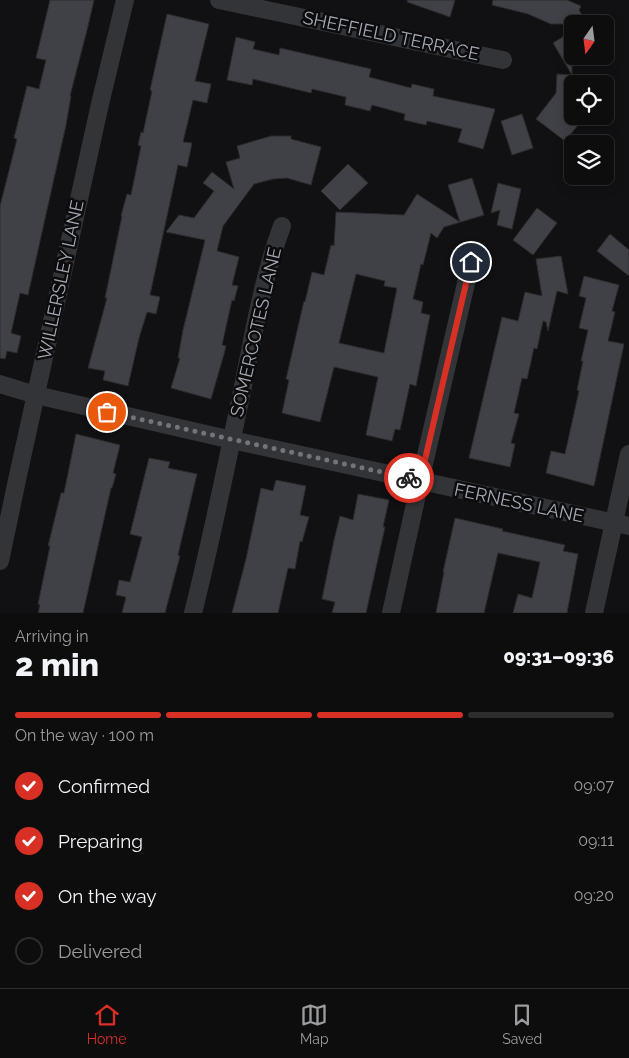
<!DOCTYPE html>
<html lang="en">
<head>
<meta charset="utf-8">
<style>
	body { margin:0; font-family:Raleway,sans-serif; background:#1b1b1c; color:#f1f3f6; height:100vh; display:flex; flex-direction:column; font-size:19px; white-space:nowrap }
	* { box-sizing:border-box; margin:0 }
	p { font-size:16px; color:#9a9c9e }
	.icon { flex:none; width:28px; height:28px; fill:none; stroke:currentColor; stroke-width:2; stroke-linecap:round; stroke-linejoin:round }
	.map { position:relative; height:613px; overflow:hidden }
	.drawer { display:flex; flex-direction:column; background:#0d0d0e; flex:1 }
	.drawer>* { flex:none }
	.needle { width:32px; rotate:194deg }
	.controls { position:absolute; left:564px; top:15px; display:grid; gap:10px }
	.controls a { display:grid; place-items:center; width:50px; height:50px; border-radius:8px; background:#0d0d0e; box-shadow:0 2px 12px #0003,0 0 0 1px #2d2d2e; font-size:25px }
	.pin { position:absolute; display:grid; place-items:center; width:42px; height:42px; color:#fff; margin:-21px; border:2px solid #fff; border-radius:50%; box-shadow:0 1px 5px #0007 }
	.courier { position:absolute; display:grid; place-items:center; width:50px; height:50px; margin:-25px; border:4px solid #d93025; border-radius:50%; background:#fff; color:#222; box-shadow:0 1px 6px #0007 }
	.summary em { font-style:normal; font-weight:800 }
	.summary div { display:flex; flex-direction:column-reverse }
	.summary { display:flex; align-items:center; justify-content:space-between; height:85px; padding:0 15px }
	h1 { font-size:32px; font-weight:800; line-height:38px }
	.bar { display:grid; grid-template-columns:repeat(4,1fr); gap:8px 5px; align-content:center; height:60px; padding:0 15px }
	.bar i { height:6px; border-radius:4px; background:#2d2d2e }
	.bar .current { background:#d93025 }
	.bar p { grid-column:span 4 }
	ol { padding:0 15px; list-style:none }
	li { display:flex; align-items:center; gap:15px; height:55px }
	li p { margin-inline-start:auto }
	li .icon { padding:5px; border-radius:50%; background:#d93025; color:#fff; stroke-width:4 }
	li:last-child { color:#9a9c9e }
	li i { width:28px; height:28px; border:2px solid #2d2d2e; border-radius:50% }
	.tab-bar { display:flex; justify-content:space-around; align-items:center; height:70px; border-top:1px solid #2d2d2e; background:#0d0d0e; font-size:14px; color:#9a9c9e }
	.tab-bar a { display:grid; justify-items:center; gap:2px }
	.tab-bar .current { color:#d93025 }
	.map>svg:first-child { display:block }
	.building { fill:#404146; stroke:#2c2c2e; fill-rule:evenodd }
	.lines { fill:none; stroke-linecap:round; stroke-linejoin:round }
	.minor { stroke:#333437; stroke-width:18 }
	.done { stroke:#71747a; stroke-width:5; stroke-dasharray:0 9 }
	.route { stroke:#d93025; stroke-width:6 }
	.labels { text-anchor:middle; stroke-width:5; stroke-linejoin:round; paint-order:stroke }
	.street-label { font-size:18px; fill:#a4a9b2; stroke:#0c0c0e }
</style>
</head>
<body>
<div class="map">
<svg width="629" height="613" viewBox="0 0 629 613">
	<rect width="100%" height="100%" fill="#111113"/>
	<path class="building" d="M50,0H94L88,26L70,96H71L66,125L28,295L20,293L11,333L21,336L17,353L7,351L5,359L0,358V206L17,139L14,138L27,86L39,89L46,60L36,58Z
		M408,0H455L450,17L407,2Z
		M493,0H567L581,6L579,10L587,24H551L528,14L492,5Z
		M167,14L209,24L195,81L211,84L207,103L193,100L183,142L192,143L187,167L178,165L150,295L160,297L156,314L147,312L139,338L128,386L103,380L105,371L88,368L107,298H105L122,216H121L127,194L131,195L141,146L138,145L141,132L143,133L152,91L150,90Z
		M572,31V119L579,124L565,141L536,119L556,93L557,74L572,75L553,43Z
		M236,37L255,42L253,49L279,55L280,48L371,69L369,77L411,88L412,84L434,89L433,96L495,109L483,149L458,142L462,129L427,121L426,125L404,120L405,114L372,105L370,111L345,105L346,97L312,89L311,93L253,79L252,85L227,80Z
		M522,114L533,148L512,155L501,121Z
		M271,136H291V139L321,147L311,185L287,178L273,179L254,184L223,226L217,251L239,257L232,285L238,286L234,301L232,300L222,345L226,346L224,354L211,399L171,388L180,358H178L183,330L205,240L166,232L179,215L194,218L214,191L203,183L212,172L234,189L226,162L240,158L237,146Z
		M348,164L368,183L340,210L321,191Z
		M472,178L484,215L444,227L437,238L431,233L423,265L421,264L413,299L423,302L421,313L430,315L416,386L410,384L400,430L395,429L392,441L366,435L378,377L334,367L320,422L282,413L289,380L286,379L304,301L305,302L312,272L324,275L331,245L334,246L336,212L404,215L417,194L460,222L448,185ZM356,274L385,281L384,286L397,288L384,353L339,343Z
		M498,183L521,189L512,229L497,225L500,210L491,213Z
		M537,208L557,223L533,255L513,240Z
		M610,234L629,250V276L597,251Z
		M561,256L568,294L557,291L548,331L546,322L543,321L537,349L534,348L527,379L522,378L514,413L519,414L511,443L515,444L510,467L469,458L502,317L518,321L525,292L542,296L536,259Z
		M584,276L619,285L612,311L615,312L608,341L624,344L594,486L546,473L551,451L565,454L579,391L577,390L583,361H581L588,330L579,328L586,298L579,296Z
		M76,434L120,445L113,473L116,474L112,488H111L83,613H38L40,605L38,604L50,546H48L61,493H64Z
		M149,458L170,462L168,468L197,474L178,555L180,556L165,613H122L126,597L116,595L119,580L130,582L142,537L130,534Z
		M276,480L306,486L300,515L309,517L302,542L300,541L295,569L288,568L278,613H232L246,559L261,488L273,491Z
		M358,494L389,500L383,527H385L366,613H332L335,602L322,599L334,540L340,516L353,520Z
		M455,518L503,529L502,531L565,545L563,551L578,554L567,613H513L518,594L532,598L540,562L498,553L484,613H436L444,572H443Z"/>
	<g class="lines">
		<path class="minor" d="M219,0L503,60
			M0,384L36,395L232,440L629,526
			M0,561L17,480L100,104L125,0
			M193,613C212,538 227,462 243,386C254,332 263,277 282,226
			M391,613L420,481L471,262
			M594,613L629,454"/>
	</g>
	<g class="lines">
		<path class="done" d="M107,412L409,478"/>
		<path class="route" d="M409,478L420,481L471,262"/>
	</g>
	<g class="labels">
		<g class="street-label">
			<text transform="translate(391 36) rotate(12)" y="6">SHEFFIELD TERRACE</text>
			<text transform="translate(61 280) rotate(-78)" y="6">WILLERSLEY LANE</text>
			<text transform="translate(256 332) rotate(-77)" y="6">SOMERCOTES LANE</text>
			<text transform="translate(519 503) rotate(12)" y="6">FERNESS LANE</text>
		</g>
	</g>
</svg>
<div class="controls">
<a><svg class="needle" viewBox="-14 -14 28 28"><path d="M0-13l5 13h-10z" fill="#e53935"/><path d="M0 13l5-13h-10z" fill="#9a9c9e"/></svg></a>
<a><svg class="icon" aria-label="locate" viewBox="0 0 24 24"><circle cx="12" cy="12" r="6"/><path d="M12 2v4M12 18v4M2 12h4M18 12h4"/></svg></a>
<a><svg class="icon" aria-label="layers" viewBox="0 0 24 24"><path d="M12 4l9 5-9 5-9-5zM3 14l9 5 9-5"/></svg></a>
</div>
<div class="pin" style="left:107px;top:412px;background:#ea580c"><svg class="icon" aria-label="bag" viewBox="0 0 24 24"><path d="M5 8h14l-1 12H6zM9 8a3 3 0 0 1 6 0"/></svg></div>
<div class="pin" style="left:471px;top:262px;background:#1f2937"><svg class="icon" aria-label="home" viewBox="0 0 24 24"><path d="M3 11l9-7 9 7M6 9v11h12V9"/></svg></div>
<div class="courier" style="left:409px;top:478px"><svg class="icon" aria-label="bike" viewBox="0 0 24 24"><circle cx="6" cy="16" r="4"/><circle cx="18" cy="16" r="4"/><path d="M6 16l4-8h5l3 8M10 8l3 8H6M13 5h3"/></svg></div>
</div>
<section class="drawer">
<div class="summary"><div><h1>2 min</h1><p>Arriving in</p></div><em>09:31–09:36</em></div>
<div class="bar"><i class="current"></i><i class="current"></i><i class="current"></i><i></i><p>On the way · 100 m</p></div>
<ol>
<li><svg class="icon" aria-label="check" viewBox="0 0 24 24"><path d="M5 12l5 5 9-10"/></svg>Confirmed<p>09:07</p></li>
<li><svg class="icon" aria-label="check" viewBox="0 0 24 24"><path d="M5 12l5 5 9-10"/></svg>Preparing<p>09:11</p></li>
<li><svg class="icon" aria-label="check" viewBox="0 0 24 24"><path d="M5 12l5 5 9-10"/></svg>On the way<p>09:20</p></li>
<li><i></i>Delivered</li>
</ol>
</section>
<nav class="tab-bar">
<a class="current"><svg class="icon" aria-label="home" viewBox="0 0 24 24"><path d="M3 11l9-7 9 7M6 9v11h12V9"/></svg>Home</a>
<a><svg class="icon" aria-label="map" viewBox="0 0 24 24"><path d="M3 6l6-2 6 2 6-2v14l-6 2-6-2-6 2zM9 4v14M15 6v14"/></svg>Map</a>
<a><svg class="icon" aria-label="saved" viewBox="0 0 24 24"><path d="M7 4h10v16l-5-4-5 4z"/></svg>Saved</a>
</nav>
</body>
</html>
